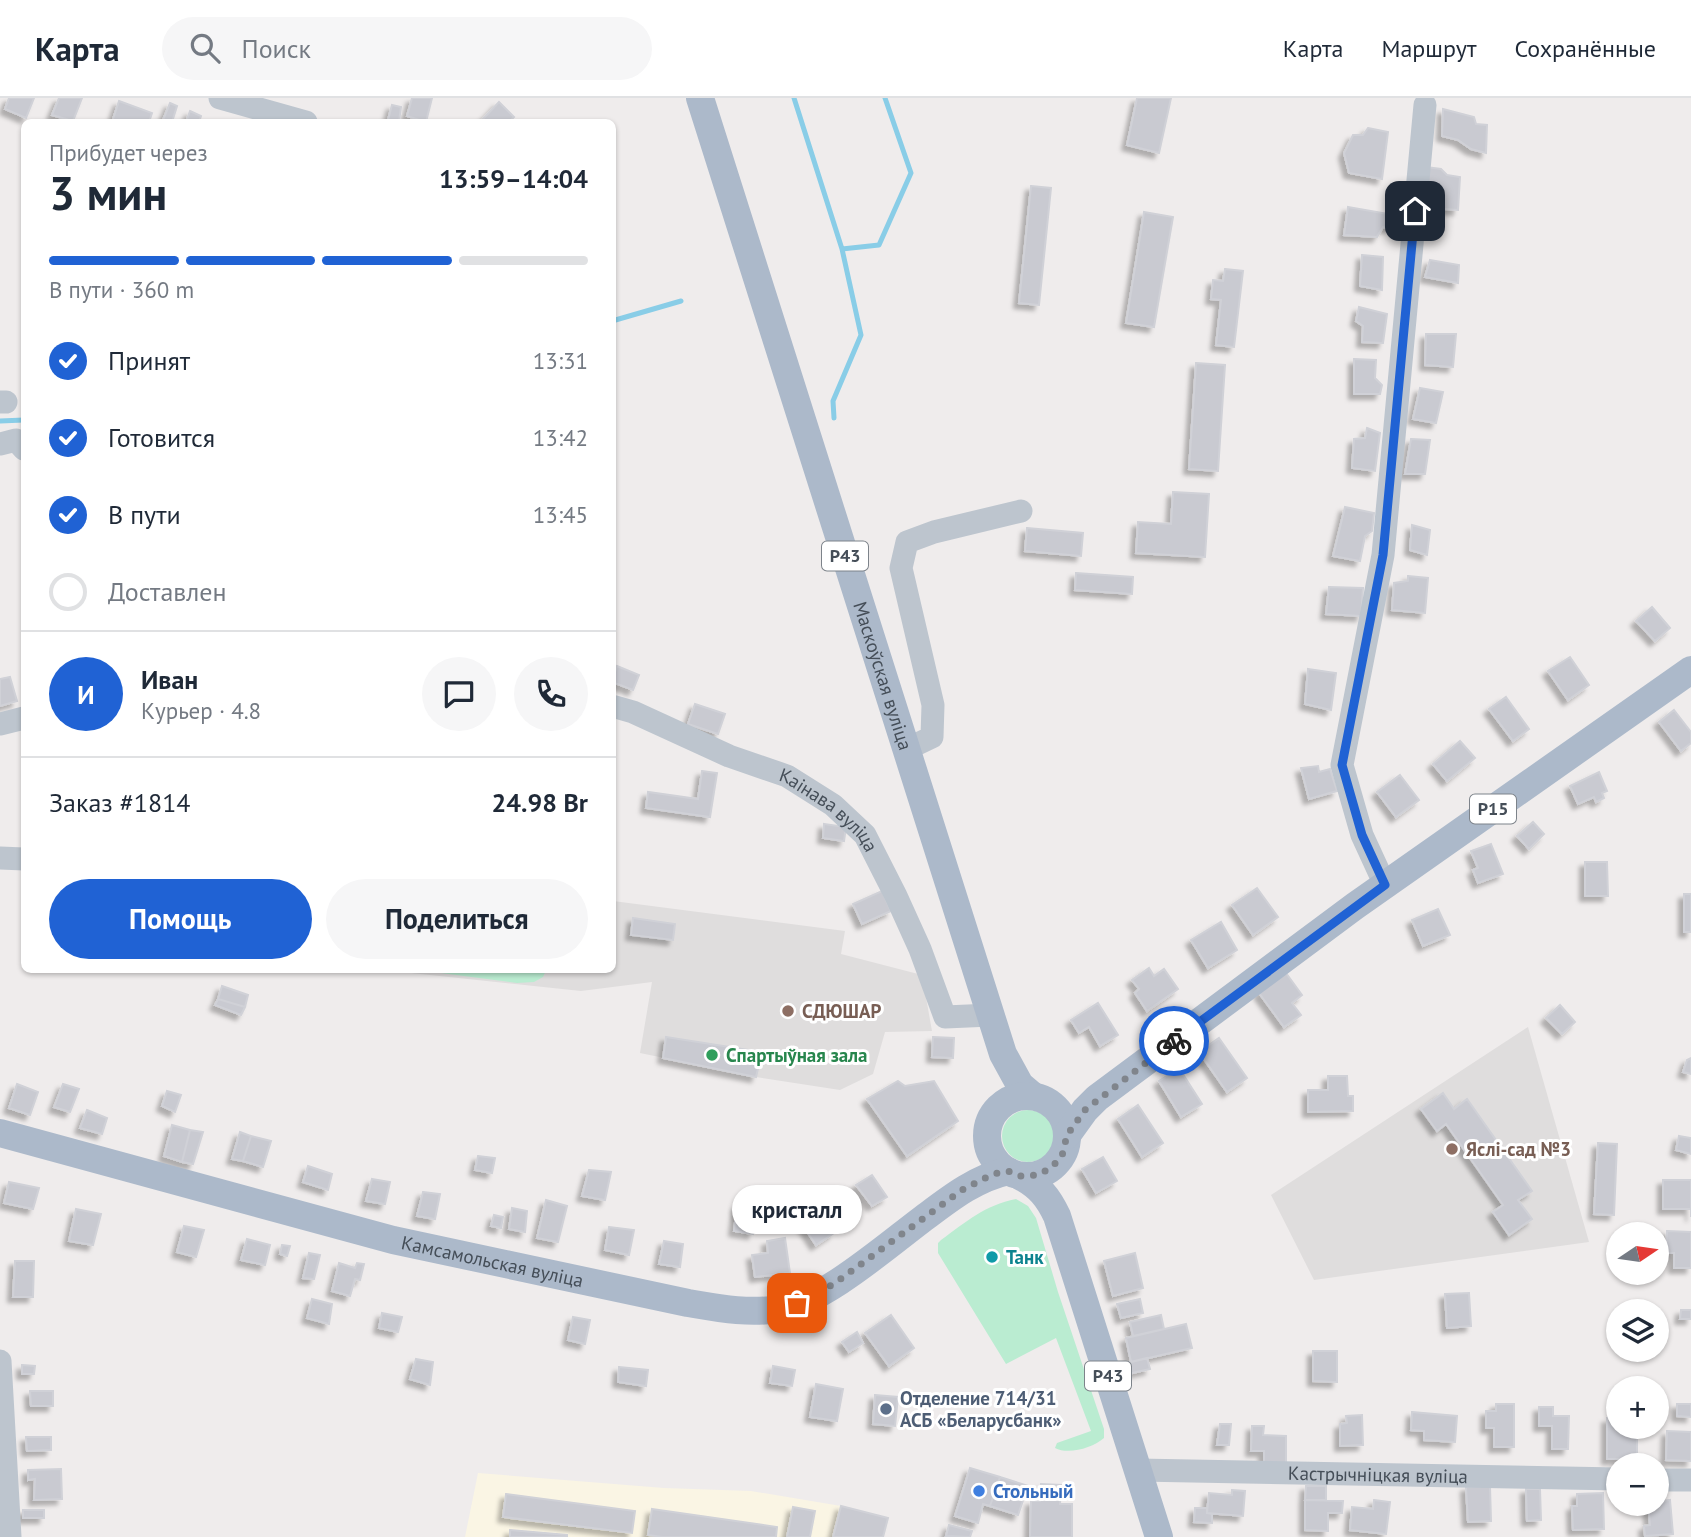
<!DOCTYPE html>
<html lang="ru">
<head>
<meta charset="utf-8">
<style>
	body { margin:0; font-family:"PT Sans",sans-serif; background:#f6f6f7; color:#1f2937; height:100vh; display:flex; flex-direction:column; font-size:26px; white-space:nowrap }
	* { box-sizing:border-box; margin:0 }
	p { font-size:23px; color:#747a83 }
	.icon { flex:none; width:38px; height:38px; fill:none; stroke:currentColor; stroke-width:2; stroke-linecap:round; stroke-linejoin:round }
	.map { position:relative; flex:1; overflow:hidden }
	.drawer { position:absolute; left:21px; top:21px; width:595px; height:854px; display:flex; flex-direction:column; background:#fff; border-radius:10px; box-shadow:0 2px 5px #0004 }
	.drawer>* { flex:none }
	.needle { width:46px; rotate:77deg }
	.tools { position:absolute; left:1606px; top:1124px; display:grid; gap:14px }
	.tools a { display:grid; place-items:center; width:63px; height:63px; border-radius:50%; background:#fff; box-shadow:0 2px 5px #0004; font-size:35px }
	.pin { position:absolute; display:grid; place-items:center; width:60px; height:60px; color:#fff; margin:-30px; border-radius:14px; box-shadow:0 4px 10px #0006 }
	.courier { position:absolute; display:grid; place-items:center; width:70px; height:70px; margin:-35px; border:5px solid #2062d4; border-radius:50%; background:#fff; color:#222; box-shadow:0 2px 9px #0007 }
	.bubble { position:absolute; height:49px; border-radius:24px; background:#fff; box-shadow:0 2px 5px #0004; font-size:23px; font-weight:600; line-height:49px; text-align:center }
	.headline em { font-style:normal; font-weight:600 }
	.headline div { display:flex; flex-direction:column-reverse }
	.headline { display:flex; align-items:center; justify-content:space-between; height:119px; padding:0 28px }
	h1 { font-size:46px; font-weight:600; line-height:52px }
	.bar { display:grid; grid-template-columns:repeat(4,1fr); gap:10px 7px; align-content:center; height:84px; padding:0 28px }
	.bar i { height:9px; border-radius:5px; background:#e0e1e3 }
	.bar .selected { background:#2062d4 }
	.bar p { grid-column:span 4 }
	.line { display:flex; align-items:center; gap:18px; padding:0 28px; border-top:2px solid #e0e1e3 }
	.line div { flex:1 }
	.round { display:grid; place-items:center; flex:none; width:74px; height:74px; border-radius:37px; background:#f6f6f7 }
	ol { padding:0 28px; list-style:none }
	li { display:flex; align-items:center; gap:21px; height:77px }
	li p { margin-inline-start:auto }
	li .icon { padding:7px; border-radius:50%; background:#2062d4; color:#fff; stroke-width:4 }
	li:last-child { color:#747a83 }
	li i { width:38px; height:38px; border:4px solid #e0e1e3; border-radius:50% }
	.button { display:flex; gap:14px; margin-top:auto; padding:14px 28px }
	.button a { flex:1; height:80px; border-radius:42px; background:#2062d4; color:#fff; font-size:28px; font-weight:600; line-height:80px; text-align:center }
	.button a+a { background:#f6f6f7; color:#1f2937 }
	header { display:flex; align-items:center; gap:42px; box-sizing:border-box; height:98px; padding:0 35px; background:#fff; border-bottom:2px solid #e0e1e3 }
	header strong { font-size:33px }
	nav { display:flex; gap:38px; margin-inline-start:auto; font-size:24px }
	.search { width:490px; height:63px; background:#f6f6f7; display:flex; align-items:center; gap:18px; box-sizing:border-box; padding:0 24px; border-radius:38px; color:#747a83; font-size:26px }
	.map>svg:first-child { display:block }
	.commercial { fill:#faf5e4 }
	.education { fill:#dfdddd }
	.green { fill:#baecd1 }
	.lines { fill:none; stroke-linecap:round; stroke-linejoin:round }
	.stream { stroke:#89cde7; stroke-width:5 }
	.building { fill:#c9cad1; stroke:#d0d1d7; stroke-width:2; filter:url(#shadow) }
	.minor { stroke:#bdc5ce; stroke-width:23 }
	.major { stroke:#acb9ca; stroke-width:28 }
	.done { stroke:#80858c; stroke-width:7; stroke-dasharray:0 12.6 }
	.route { stroke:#2062d4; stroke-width:9 }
	.education-dot { fill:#8d6e63; stroke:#fff; stroke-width:2.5 }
	.leisure-dot { fill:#2e9e5b; stroke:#fff; stroke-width:2.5 }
	.culture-dot { fill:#0f9aa8; stroke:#fff; stroke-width:2.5 }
	.service-dot { fill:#5c6f8a; stroke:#fff; stroke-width:2.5 }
	.shop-dot { fill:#3f7fe0; stroke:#fff; stroke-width:2.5 }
	.labels { text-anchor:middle; stroke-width:6; stroke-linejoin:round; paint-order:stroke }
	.shield { fill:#fff; stroke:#7d838a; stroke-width:2 }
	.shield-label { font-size:18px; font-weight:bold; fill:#454e58 }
	.street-label { font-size:19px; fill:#454e58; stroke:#fff }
	.education-label { font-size:19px; font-weight:bold; fill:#785e54; stroke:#fff; text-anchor:start }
	.leisure-label { font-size:19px; font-weight:bold; fill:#27864d; stroke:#fff; text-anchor:start }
	.culture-label { font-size:19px; font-weight:bold; fill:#0d838f; stroke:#fff; text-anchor:start }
	.service-label { font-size:19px; font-weight:bold; fill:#4e5e75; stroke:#fff; text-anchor:start }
	.shop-label { font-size:19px; font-weight:bold; fill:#366cbe; stroke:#fff; text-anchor:start }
</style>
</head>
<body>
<header>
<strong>Карта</strong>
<div class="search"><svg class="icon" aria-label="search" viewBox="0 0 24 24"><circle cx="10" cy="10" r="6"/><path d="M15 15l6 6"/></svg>Поиск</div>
<nav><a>Карта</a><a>Маршрут</a><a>Сохранённые</a></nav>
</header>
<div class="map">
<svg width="1691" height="1439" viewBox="0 0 1691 1439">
	<defs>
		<filter id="shadow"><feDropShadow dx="-5" dy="5" stdDeviation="2" flood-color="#0004"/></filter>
	</defs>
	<rect width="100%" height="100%" fill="#efecec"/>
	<path class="commercial" d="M478,1375L664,1390L751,1393L841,1408L833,1439H465Z"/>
	<path class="education" d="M613,803L845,833L841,856L922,877L932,933L885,934L873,976L840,992L756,979L640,955L652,884L581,893L383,872H612Z
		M1528,929L1589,1144L1314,1182L1271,1097Z"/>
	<path class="green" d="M418,872H546L543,879L534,884L517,885Z
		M1002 1038a26 26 0 1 1 52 0a26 26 0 1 1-52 0Z
		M1016,1101L1028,1108L1036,1120L1058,1194L1104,1331V1340C1093,1350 1068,1357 1055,1350L1057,1345L1091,1333L1056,1240L1006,1266L938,1155V1145L941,1142C966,1124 985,1107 1016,1101Z"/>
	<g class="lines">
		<path class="stream" d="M794,0L842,151L861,237L833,303L834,320
			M842,151L879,147L911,75L885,0
			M612,223L681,203
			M0,323L24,322"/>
	</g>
	<path class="building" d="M9,0H34L26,20L5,11Z
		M59,0H82L73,23L52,17Z
		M412,0H432L426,24L407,18Z
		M1137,0H1171L1159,55L1127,47Z
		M119,3L152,15L149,24H112Z
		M499,4L514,19L509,24H487L483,21Z
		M170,5L177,8L172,24L163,22Z
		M392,7L401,9L399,24L388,22Z
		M1443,11L1474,19L1476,26L1487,27L1486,55L1471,51L1458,42L1442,38Z
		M190,13L201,18L199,24H186Z
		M1368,30L1388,34L1382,81L1349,75L1344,55L1353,37H1363Z
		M1426,69L1441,71L1447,77L1460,79L1458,112L1431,110L1434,89L1424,83Z
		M1031,88L1051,90L1039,207L1019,205Z
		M1348,109L1394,117L1391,130L1383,129L1377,139L1344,137Z
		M1144,114L1173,119L1154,229L1126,225Z
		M1362,157L1383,159L1382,192L1360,188Z
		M1430,162L1459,167L1458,185L1425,179Z
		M1225,171L1243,173L1234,249L1216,247L1221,202L1211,201L1213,182L1223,183Z
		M1359,209L1387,216L1383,245L1362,244L1363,228L1356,223Z
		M1426,236H1456L1453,269L1425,267Z
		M1354,261L1376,262L1375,280L1382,287L1380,296H1354Z
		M1196,265L1225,267L1218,373L1189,371Z
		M1420,290L1443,294L1436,325L1413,321Z
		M1367,330L1380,335L1375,373L1352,370L1354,341L1365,340Z
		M1411,341L1430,342L1425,376H1405Z
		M1173,394L1209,396L1205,459L1136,455L1138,424L1171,426Z
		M1345,409L1374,415L1372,433L1365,438L1360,463L1333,458Z
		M1412,427L1430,432L1427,457L1410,452Z
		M1027,430L1083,435L1081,458L1025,453Z
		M1076,475L1133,479L1132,496L1075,492Z
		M1408,478L1428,480L1425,515L1392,512L1394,485L1408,483Z
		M1329,489L1363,490L1361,518L1326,516Z
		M1652,509L1670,530L1655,543L1636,523Z
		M1570,559L1589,587L1568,602L1548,573Z
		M617,568L639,577L633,592L612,584Z
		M1308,571L1336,575L1331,612L1305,606Z
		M10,579L17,603L0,608V581Z
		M1506,599L1529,631L1513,643L1489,611Z
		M695,606L725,616L718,636L688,626Z
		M1674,612L1691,634V645L1681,653L1659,624Z
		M1460,643L1475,660L1447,683L1433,666Z
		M1318,668L1319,674L1330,671L1337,693L1309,701L1301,670Z
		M702,673L717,675L710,719L646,710L648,694L698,701Z
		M1599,674L1607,693L1602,695L1604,700L1596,704L1594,699L1578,706L1570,688Z
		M1400,677L1419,702L1396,719L1377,694Z
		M1533,724L1544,736L1529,751L1517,738Z
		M824,726L846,729L844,743L823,740Z
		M1491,746L1503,776L1478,785L1473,772L1478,770L1471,753Z
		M1585,764H1607L1608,798H1585Z
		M1257,790L1278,819L1253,837L1232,807Z
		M882,793L891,813L862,826L853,806Z
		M1684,796H1691V834H1684Z
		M1438,811L1450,837L1423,848L1412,822Z
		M633,820L675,826L673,842L631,837Z
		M1221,824L1237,852L1208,870L1191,842Z
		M1149,870L1154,878L1164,871L1178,891L1147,913L1135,895L1139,891L1132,882Z
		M1286,875L1302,897L1292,905L1301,917L1284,929L1259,895Z
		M222,888L248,897L245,909L218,901Z
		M218,901L245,909L241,917L215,907Z
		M1098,905L1118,937L1100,948L1089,929L1079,935L1071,922Z
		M1560,907L1575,924L1562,936L1546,920Z
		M666,939L762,954L756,979L663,960Z
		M933,939L954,940L953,960L932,959Z
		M1219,940L1247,980L1227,994L1199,954Z
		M1691,960V976L1683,974L1687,962Z
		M1179,970L1202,1006L1181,1019L1159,983Z
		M1328,978H1347L1348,998H1353V1013L1308,1014V992H1328Z
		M898,983L905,988L934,983L958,1023L907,1058L867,1001Z
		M17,986L38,994L30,1017L9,1010Z
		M63,986L79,991L70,1014L54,1009Z
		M167,993L181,997L175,1014L162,1008Z
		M1443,995L1454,1011L1467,1001L1532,1093L1518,1102L1532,1121L1509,1137L1493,1114L1503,1107L1446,1026L1437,1033L1421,1011Z
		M1138,1007L1163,1045L1142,1059L1118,1021Z
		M87,1012L107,1020L102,1036L80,1030Z
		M172,1027L190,1032L182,1064L164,1058Z
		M190,1032L203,1034L193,1066L182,1064Z
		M240,1034L251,1038L243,1063L232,1061Z
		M251,1038L271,1043L263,1069L243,1063Z
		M1679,1038L1691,1040V1056L1676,1052Z
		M1598,1045L1617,1046L1614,1117L1594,1116Z
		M478,1058L495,1060L492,1075L475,1072Z
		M1103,1059L1117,1083L1096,1095L1082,1071Z
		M308,1068L332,1076L328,1092L303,1084Z
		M589,1072L611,1074L605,1102L582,1098Z
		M872,1077L887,1099L872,1108L856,1087Z
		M372,1081L390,1084L385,1106L366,1103Z
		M1663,1082H1691V1119V1111H1663Z
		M9,1084L39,1090L33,1111L4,1105Z
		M423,1094L440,1096L435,1121L417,1118Z
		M546,1102L567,1108L558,1144L537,1140Z
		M737,1107L757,1110L753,1136L734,1133Z
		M512,1110L527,1113L525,1134L509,1131Z
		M76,1111L101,1116L93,1147L69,1143Z
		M820,1113L834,1135L816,1147L802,1126Z
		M494,1117L503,1119L501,1130L491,1128Z
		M184,1128L204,1132L196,1159L177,1154Z
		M609,1129L634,1132L629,1157L605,1152Z
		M1667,1133L1691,1134V1170H1674V1155H1666Z
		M785,1140L790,1175L755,1179L752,1157L768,1155L767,1143Z
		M247,1141L270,1147L265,1167L241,1162Z
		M664,1143L683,1146L680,1169L659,1166Z
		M282,1147L290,1148L287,1158L280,1156Z
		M309,1155L320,1157L314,1181L303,1180Z
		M1135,1155L1143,1190L1113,1198L1104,1163Z
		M15,1163H34L33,1199H13Z
		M339,1165L355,1170L357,1165L364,1166L360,1182L355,1181L350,1198L332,1193Z
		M1469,1195L1471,1228L1447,1230L1445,1196Z
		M312,1201L332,1206L329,1226L307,1220Z
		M1140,1201L1143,1215L1121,1220L1117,1206Z
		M1681,1212H1691V1221H1680Z
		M382,1215L402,1219L398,1234L379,1230Z
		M891,1217L914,1250L889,1268L865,1235Z
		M1161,1217L1164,1231L1133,1238L1130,1224Z
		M573,1219L590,1222L585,1246L568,1242Z
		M1186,1226L1192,1250L1131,1264L1126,1240Z
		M857,1234L863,1245L849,1254L842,1244Z
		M1313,1253H1337V1284L1313,1283Z
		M1147,1260L1150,1271L1128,1276L1126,1265Z
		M416,1261L433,1264L430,1287L410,1281Z
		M22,1267L35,1268L34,1276H22Z
		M773,1268L795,1272L792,1288L770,1285Z
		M619,1269L648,1272L646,1288L618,1284Z
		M816,1286L843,1291L837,1323L810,1319Z
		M30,1293H53V1308H31Z
		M875,1297L898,1299L895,1328L873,1326Z
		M1496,1306H1514V1349H1494V1330H1486V1313H1496Z
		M1677,1306H1691V1319L1677,1318Z
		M1539,1309H1553V1318H1569L1568,1351H1552V1328H1539Z
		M1412,1314L1457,1318L1455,1344L1424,1342V1333L1411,1332Z
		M1362,1317L1363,1347L1340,1348V1326L1347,1325L1346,1318Z
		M1607,1320L1619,1321V1328H1637V1361H1607Z
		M1220,1326H1231L1229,1347H1217Z
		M1252,1328H1264L1263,1337L1286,1338V1365L1264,1364V1353H1251Z
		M1667,1333L1691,1334V1363L1666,1362Z
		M26,1339H51V1352L27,1353Z
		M970,1370L1000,1379L990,1408L983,1406L978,1425L955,1418Z
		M61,1371L62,1401L34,1402L35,1381L28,1382V1372Z
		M1000,1379L1028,1388L1018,1417L990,1408Z
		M1041,1386L1061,1387L1060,1406H1072V1439H1030L1031,1403H1040Z
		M1306,1388H1326V1402H1305Z
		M1490,1388L1491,1423L1468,1424L1466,1389Z
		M1526,1391H1540L1541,1422L1527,1423Z
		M1232,1392L1245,1393L1243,1418L1207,1415L1209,1395L1232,1397Z
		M1603,1395L1604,1431L1573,1432L1572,1408H1577V1396Z
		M506,1396L635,1413L632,1435L503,1419Z
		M1305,1402L1343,1403L1342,1415H1328V1433L1305,1432Z
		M1374,1402L1390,1404L1386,1436L1350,1432L1352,1409L1373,1411Z
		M1670,1402L1673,1436L1645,1438L1644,1428L1650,1427L1648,1405Z
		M841,1408L888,1420L883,1439H833Z
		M793,1409L815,1413L810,1439H787Z
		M1195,1410H1207V1415L1212,1416V1425L1194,1424Z
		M652,1411L777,1429L776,1439H662L648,1437Z
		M23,1412H44V1420H23Z
		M949,1427L972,1433L970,1439L946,1438Z
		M510,1432L567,1437V1439H510Z"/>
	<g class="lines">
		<g class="minor">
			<path d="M220,0L306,24"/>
			<path d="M0,304H6"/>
			<path d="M0,346L16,342L24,351"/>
			<path id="s1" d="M612,608L633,614L729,658L787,678L833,707L865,737L896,798L920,851L945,919L991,917"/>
			<path d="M0,626L24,620"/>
			<path d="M907,651L932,639L933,607L901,470L907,444L934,434L1021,413"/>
			<path d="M0,760L24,761"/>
			<path d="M1385,787L1362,737L1342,667L1383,457L1425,7"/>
			<path d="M0,1263L10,1439"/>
			<path id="s2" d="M1138,1372L1619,1381"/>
			<path d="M1657,1382H1691"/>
		</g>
		<g class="major">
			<path id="s3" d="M700,0L1003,956L1020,987L1033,998"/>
			<circle cx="1027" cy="1038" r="40"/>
			<path id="s4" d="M0,1035L393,1142L688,1205C718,1210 748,1216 779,1211C824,1204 891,1144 928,1117C953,1098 977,1080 1008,1073"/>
			<path d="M1067,1037L1085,1012L1097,1000L1355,808L1691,572"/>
			<path d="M1020,1078C1039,1088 1048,1099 1057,1118L1159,1439"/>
		</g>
	</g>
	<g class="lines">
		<path class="done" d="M797,1205L813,1199L842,1180L962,1092L993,1076L1008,1073L1020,1078L1037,1077L1051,1070L1062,1058L1067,1037L1085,1012L1174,943"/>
		<path class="route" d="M1174,943L1385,787L1362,737L1342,667L1383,457L1415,113"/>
	</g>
	<g class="education-dot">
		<circle cx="788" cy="913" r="7"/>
		<circle cx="1452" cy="1051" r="7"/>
	</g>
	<circle class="leisure-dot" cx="712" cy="957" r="7"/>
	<circle class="culture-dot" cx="992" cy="1159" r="7"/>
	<circle class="service-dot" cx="886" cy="1311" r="7"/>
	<circle class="shop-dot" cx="979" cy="1393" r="7"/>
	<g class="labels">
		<g class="shield">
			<rect x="822" y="443.5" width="46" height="29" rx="5"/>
			<rect x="1470" y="696.5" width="46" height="29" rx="5"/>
			<rect x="1085" y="1263.5" width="46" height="29" rx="5"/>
		</g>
		<g class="shield-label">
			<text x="845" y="464">Р43</text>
			<text x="1493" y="717">Р15</text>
			<text x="1108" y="1284">Р43</text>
		</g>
		<g class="street-label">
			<text dy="7" stroke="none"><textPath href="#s3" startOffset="606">Маскоўская вуліца</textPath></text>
			<text dy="7" stroke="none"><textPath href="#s1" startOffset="243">Каінава вуліца</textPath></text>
			<text dy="7" stroke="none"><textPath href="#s4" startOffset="509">Камсамольская вуліца</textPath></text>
			<text dy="7" stroke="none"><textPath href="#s2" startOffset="240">Кастрычніцкая вуліца</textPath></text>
		</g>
		<g class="education-label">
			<text x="802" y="920">СДЮШАР</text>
			<text x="1466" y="1058">Яслі-сад №3</text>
		</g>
		<g class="leisure-label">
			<text x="726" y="964">Спартыўная зала</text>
		</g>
		<g class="culture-label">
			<text x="1006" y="1166">Танк</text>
		</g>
		<g class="service-label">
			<text x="900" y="1307">Отделение 714/31<tspan x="900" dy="22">АСБ «Беларусбанк»</tspan></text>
		</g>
		<g class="shop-label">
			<text x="993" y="1400">Стольный</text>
		</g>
	</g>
</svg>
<div class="tools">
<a><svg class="needle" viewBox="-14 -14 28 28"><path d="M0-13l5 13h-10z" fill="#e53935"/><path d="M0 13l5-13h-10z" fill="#747a83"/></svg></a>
<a><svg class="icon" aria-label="layers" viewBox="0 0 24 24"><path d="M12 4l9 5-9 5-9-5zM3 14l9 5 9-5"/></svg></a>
<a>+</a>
<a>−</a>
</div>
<div class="pin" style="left:797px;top:1205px;background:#ea580c"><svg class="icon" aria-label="bag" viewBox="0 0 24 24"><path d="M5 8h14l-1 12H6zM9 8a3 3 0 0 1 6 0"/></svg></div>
<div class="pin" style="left:1415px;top:113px;background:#1f2937"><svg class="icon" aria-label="home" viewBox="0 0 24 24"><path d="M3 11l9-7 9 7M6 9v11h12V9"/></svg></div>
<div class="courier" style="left:1174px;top:943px"><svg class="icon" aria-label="bike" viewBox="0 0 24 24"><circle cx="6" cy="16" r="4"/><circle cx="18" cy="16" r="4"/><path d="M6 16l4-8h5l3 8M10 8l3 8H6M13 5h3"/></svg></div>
<div class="bubble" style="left:732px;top:1087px;width:130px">кристалл</div>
<section class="drawer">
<div class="headline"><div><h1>3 мин</h1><p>Прибудет через</p></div><em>13:59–14:04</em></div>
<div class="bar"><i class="selected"></i><i class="selected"></i><i class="selected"></i><i></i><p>В пути · 360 m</p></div>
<ol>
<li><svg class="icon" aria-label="check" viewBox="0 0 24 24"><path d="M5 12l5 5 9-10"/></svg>Принят<p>13:31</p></li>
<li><svg class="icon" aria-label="check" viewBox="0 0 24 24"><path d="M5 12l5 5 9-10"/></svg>Готовится<p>13:42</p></li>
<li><svg class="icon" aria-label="check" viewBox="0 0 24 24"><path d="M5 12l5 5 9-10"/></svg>В пути<p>13:45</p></li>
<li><i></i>Доставлен</li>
</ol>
<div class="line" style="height:126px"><b class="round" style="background:#2062d4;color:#fff">И</b><div><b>Иван</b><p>Курьер · 4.8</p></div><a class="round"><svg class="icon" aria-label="chat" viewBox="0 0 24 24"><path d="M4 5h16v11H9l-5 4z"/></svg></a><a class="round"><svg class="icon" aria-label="phone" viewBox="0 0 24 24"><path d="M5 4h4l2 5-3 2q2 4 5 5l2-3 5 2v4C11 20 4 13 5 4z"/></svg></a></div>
<div class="line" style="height:91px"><div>Заказ #1814</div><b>24.98 Br</b></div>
<div class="button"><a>Помощь</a><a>Поделиться</a></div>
</section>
</div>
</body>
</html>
